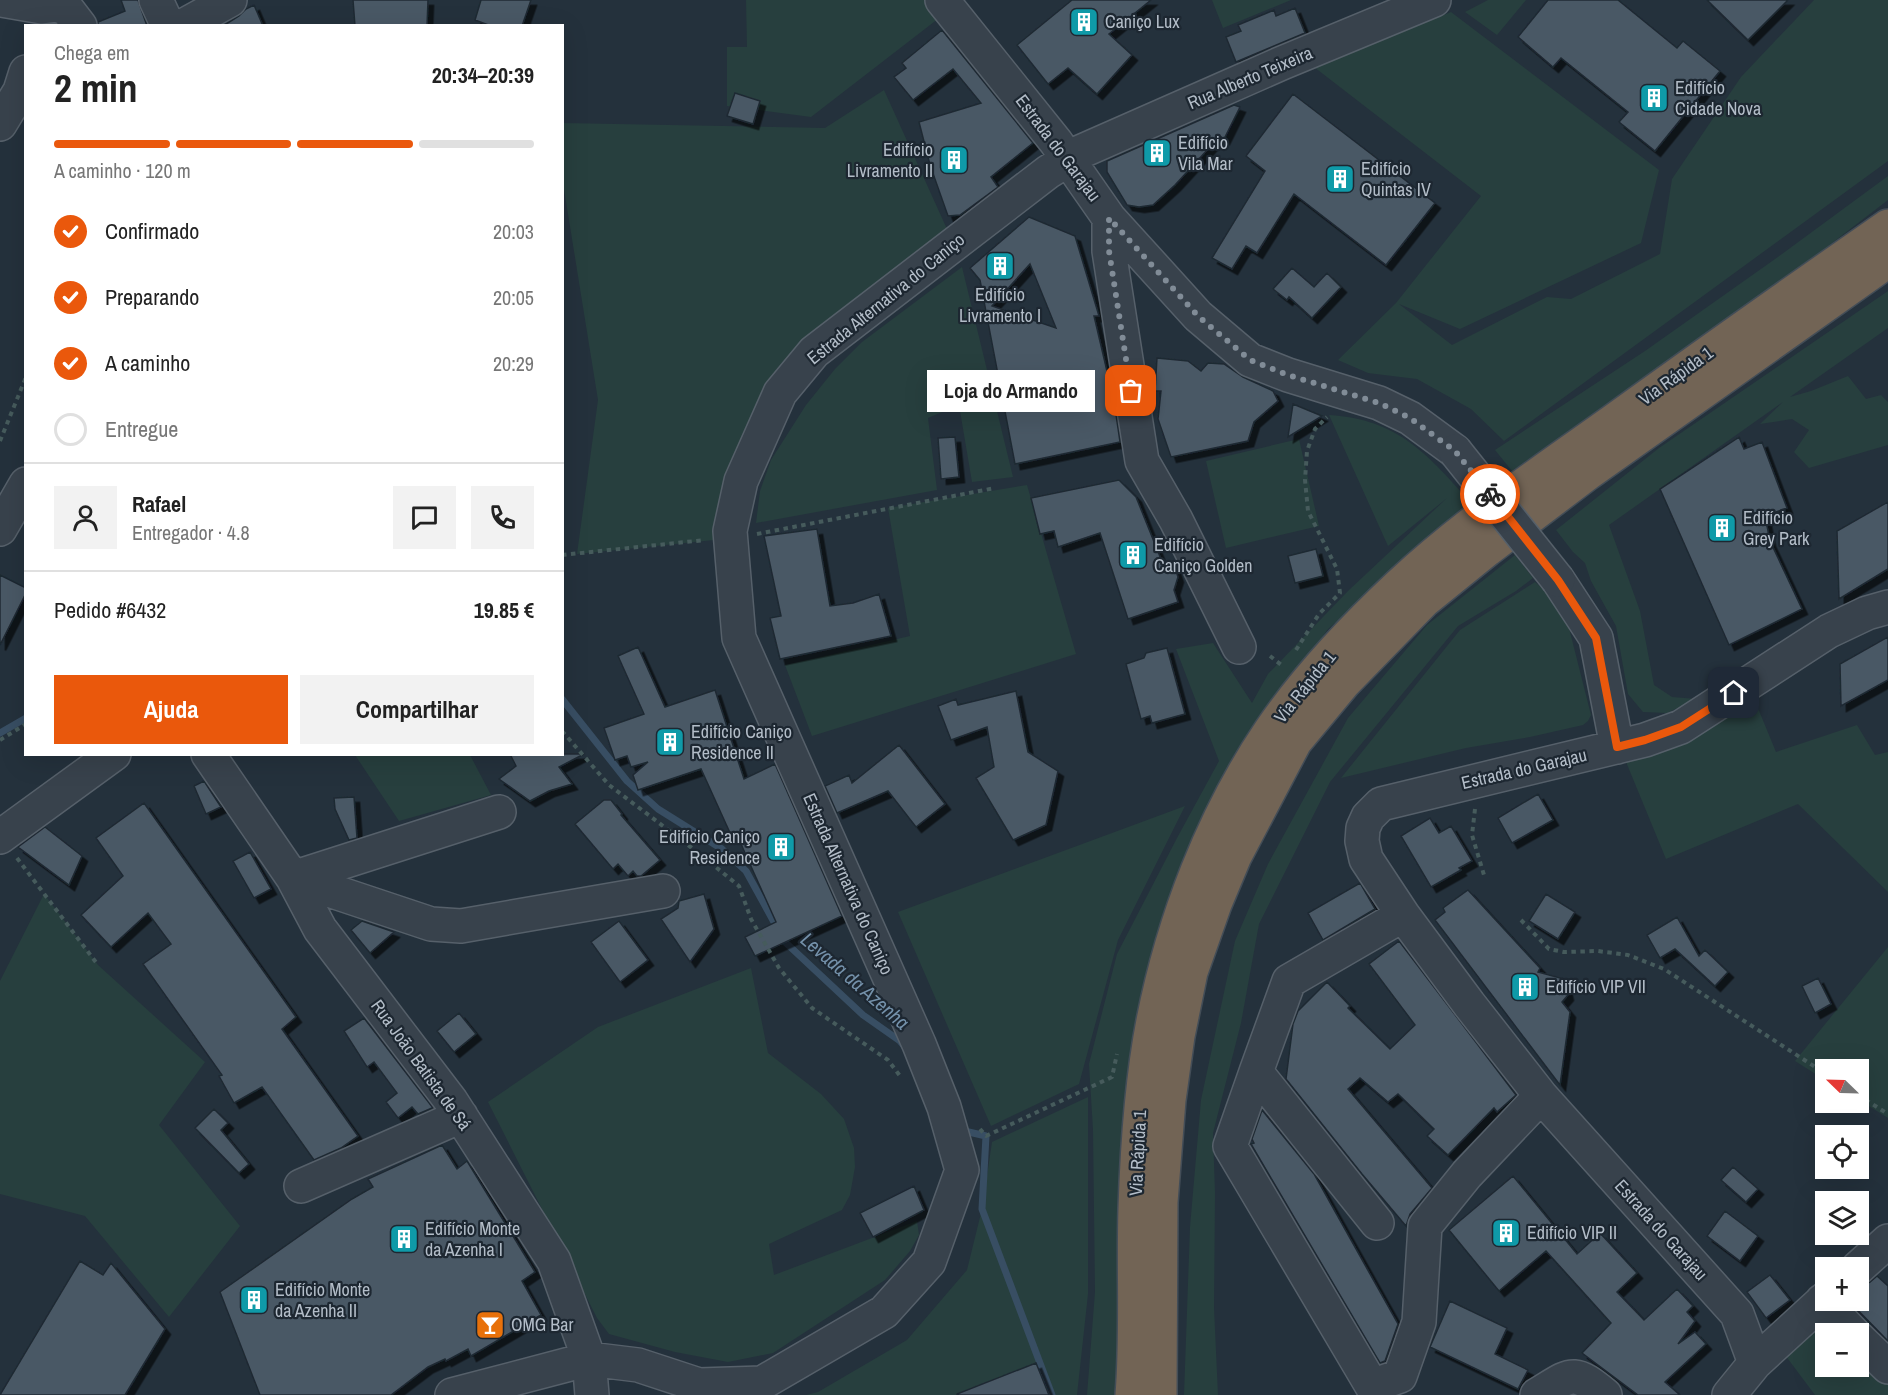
<!DOCTYPE html>
<html lang="pt">
<head>
<meta charset="utf-8">
<style>
	body { margin:0; font-family:"Archivo Narrow",sans-serif; background:#f2f2f2; color:#222; height:100vh; display:flex; flex-direction:column; font-size:22px; white-space:nowrap }
	* { box-sizing:border-box; margin:0 }
	p { font-size:20px; color:#767676 }
	.icon { flex:none; width:33px; height:33px; fill:none; stroke:currentColor; stroke-width:2; stroke-linecap:round; stroke-linejoin:round }
	.map { position:relative; flex:1; overflow:hidden }
	.side { position:absolute; left:24px; top:24px; width:540px; height:732px; display:flex; flex-direction:column; background:#fff; border-radius:0px; box-shadow:0 6px 24px #0002 }
	.side>* { flex:none }
	.needle { width:39px; rotate:293deg }
	.controls { position:absolute; left:1815px; top:1059px; display:grid; gap:12px }
	.controls a { display:grid; place-items:center; width:54px; height:54px; border-radius:0px; background:#fff; box-shadow:0 6px 24px #0002; font-size:30px }
	.pin { position:absolute; display:grid; place-items:center; width:51px; height:51px; color:#fff; margin:-26px; border-radius:12px; box-shadow:0 3px 9px #0006 }
	.courier { position:absolute; display:grid; place-items:center; width:60px; height:60px; margin:-30px; border:4px solid #ea580c; border-radius:50%; background:#fff; color:#222; box-shadow:0 2px 8px #0007 }
	.bubble { position:absolute; height:42px; border-radius:0px; background:#fff; box-shadow:0 6px 24px #0002; font-size:20px; font-weight:700; line-height:42px; text-align:center }
	.head em { font-style:normal; font-weight:700 }
	.head div { display:flex; flex-direction:column-reverse }
	.head { display:flex; align-items:center; justify-content:space-between; height:102px; padding:0 30px }
	h1 { font-size:39px; font-weight:700; line-height:45px }
	.bar { display:grid; grid-template-columns:repeat(4,1fr); gap:9px 6px; align-content:center; height:72px; padding:0 30px }
	.bar i { height:8px; border-radius:4px; background:#e0e0e0 }
	.bar .active { background:#ea580c }
	.bar p { grid-column:span 4 }
	.line { display:flex; align-items:center; gap:15px; padding:0 30px; border-top:2px solid #e0e0e0 }
	.line div { flex:1 }
	.round { display:grid; place-items:center; flex:none; width:63px; height:63px; border-radius:0px; background:#f2f2f2 }
	ol { padding:0 30px; list-style:none }
	li { display:flex; align-items:center; gap:18px; height:66px }
	li p { margin-inline-start:auto }
	li .icon { padding:6px; border-radius:50%; background:#ea580c; color:#fff; stroke-width:4 }
	li:last-child { color:#767676 }
	li i { width:33px; height:33px; border:3px solid #e0e0e0; border-radius:50% }
	.primary-button { display:flex; gap:12px; margin-top:auto; padding:12px 30px }
	.primary-button a { flex:1; height:69px; border-radius:0px; background:#ea580c; color:#fff; font-size:24px; font-weight:700; line-height:69px; text-align:center }
	.primary-button a+a { background:#f2f2f2; color:#222 }
	.map>svg:first-child { display:block }
	.green { fill:#273f3e }
	.lines { fill:none; stroke-linecap:round; stroke-linejoin:round }
	.stream { stroke:#384e63; stroke-width:7 }
	.building { fill:#4a5865; stroke:#1f2933; stroke-width:1.5; fill-rule:evenodd; filter:url(#shadow) }
	.minor-casing { stroke:#56606a; stroke-width:36 }
	.highway-casing { stroke:#434d57; stroke-width:36 }
	.path { stroke:#465b5c; stroke-width:4; stroke-dasharray:4.5 4.5; stroke-linecap:butt }
	.minor { stroke:#38424c; stroke-width:33 }
	.highway { stroke:#726455; stroke-width:33 }
	.minor-bridge-casing { stroke:#56606a; stroke-width:36; stroke-linecap:butt }
	.minor-bridge { stroke:#38424c; stroke-width:33 }
	.done { stroke:#818c97; stroke-width:6; stroke-dasharray:0 10.8 }
	.route { stroke:#ea580c; stroke-width:8 }
	.labels { text-anchor:middle; stroke-width:4.5; stroke-linejoin:round; paint-order:stroke }
	.poi-label { font-size:18px; fill:#b3bdc8; stroke:#1d2731; text-anchor:start }
	.street-label { font-size:18px; fill:#b3bdc8; stroke:#1d2731 }
	.water-label { font-size:20px; font-style:italic; fill:#7491aa; stroke:#1d2731 }
</style>
</head>
<body>
<div class="map">
<svg width="1888" height="1395" viewBox="0 0 1888 1395">
	<defs>
		<filter id="shadow"><feDropShadow dx="5.5" dy="5.5" stdDeviation="0" flood-color="#0009"/></filter>
	</defs>
	<rect width="100%" height="100%" fill="#24313c"/>
	<path class="green" d="M746,0H930L943,15L811,117L727,106V47H747Z
		M1212,0H1291L1223,28Z
		M1488,0H1526L1497,35L1465,12Z
		M1814,0H1888V161L1504,441L1471,409L1417,379L1368,373L1338,360L1396,303L1481,196L1314,67L1451,12L1659,170L1641,243L1460,329L1399,304L1452,345L1547,297L1571,299L1660,254L1672,179L1741,77Z
		M884,90L947,229L791,360L724,539L577,554L598,400L563,183L562,123L825,128Z
		M1888,176V200L1823,250L1512,471L1495,450L1645,351L1782,254Z
		M962,267L1013,477L972,482L959,405L928,418L937,490L756,523L760,491L771,460L806,405L835,369L862,342Z
		M1888,291V328L1790,397L1811,391L1848,376L1866,399L1881,395L1888,402V445L1809,468L1794,452L1809,430L1792,419L1760,424L1783,402L1609,525L1640,611L1654,685L1672,697L1697,699L1667,713L1643,712L1628,694L1616,626L1591,581L1585,563L1573,552L1556,530L1659,448Z
		M1329,415C1399,419 1429,456 1472,504L1328,629L1257,731L1211,807L1124,1395H1087L1095,1292L1093,1130L1089,1064L1117,954L1177,838L1219,761L1176,649L1213,643L1252,703L1268,674L1348,591L1447,498L1388,546Z
		M1299,439L1319,526L1226,548L1206,461Z
		M1027,485L1076,654L812,736L785,665L910,636L888,508Z
		M1515,555L1533,578L1516,591L1458,626L1330,782L1259,924L1241,1023L1213,1133L1215,1193L1214,1308L1218,1395H1184L1190,1227L1201,1100L1235,941L1268,864L1348,718L1427,625Z
		M1535,582L1552,597L1569,628L1591,715L1588,721L1583,725L1530,737L1466,748L1341,778L1460,630Z
		M1755,701L1776,752L1857,725L1875,755L1888,752V892L1798,804L1666,859L1624,757Z
		M355,755H470L491,795L399,821Z
		M1185,806L1118,940L1079,1084L991,1126L898,912Z
		M44,894L98,965L205,1062L159,1125L240,1226L169,1317L85,1216L0,1194V981Z
		M1888,947V1118L1859,1100L1858,1070H1826L1825,1080L1795,1061Z
		M751,968L768,1053L821,1094L844,1119L854,1148L855,1167L850,1195L842,1210L769,1244L774,1275L917,1221L919,1235L910,1251L885,1280L773,1353L728,1362L675,1352L609,1334L597,1318L488,1102L598,1027Z
		M1088,1097V1294L1077,1395H806L818,1392L907,1340L967,1270L982,1209L992,1142Z
		M1826,1320L1840,1333L1826,1334V1366H1858L1859,1351L1888,1379V1395H1815L1782,1351Z"/>
	<g class="lines">
		<path class="stream" d="M562,699L627,781L658,809L722,849L746,871L785,942L863,1015L900,1041L905,1047
			M0,733L26,718
			M960,1130L986,1136L982,1209L1052,1395"/>
	</g>
	<path class="building" d="M121,0H138L147,26H98V22L125,11Z
		M353,0H428L427,26H355Z
		M481,0H531L522,26H491L475,20Z
		M1072,0H1151L1109,34L1132,55L1097,94L1068,68L1048,84L1017,45Z
		M1548,0H1618L1677,48L1683,41L1720,71L1655,151L1619,122L1628,112L1561,58L1553,67L1518,37Z
		M1707,0H1788L1748,40Z
		M254,5L263,26H223L239,16L246,9Z
		M1295,8L1305,33L1236,62L1226,37L1241,31L1238,25L1274,10L1276,16Z
		M942,30L1033,143L991,177L998,187L960,215L948,216L930,165L919,122L981,103L953,69L913,100L894,77L906,68L902,63Z
		M735,93L760,101L753,124L727,116Z
		M1293,94L1435,203L1386,265L1294,194L1257,253L1246,246L1232,269L1212,258L1265,171L1246,156Z
		M1234,105L1240,107L1224,139L1220,136L1175,185L1153,205L1139,207L1127,205L1107,172V161Z
		M1029,217L1075,236L1099,316H1094L1114,401L1120,442L1015,464L980,280L970,268ZM1030,264L1056,328L992,306Z
		M1292,268L1314,287L1327,273L1341,287L1312,318L1289,297L1287,300L1273,289Z
		M1157,358L1188,361L1201,371L1208,363L1224,364L1243,377L1273,391L1278,401L1254,422L1248,441L1171,457L1158,419L1161,391H1155Z
		M1293,404L1322,416L1288,437Z
		M955,437L959,477L941,479L938,438Z
		M1739,437L1744,449L1762,442L1787,508L1765,516L1770,541L1802,609L1729,645L1660,489Z
		M1119,480L1136,497L1161,559L1175,568L1178,577L1174,590L1178,602L1128,619L1100,533L1058,547L1054,531L1040,534L1031,498Z
		M1888,502V569L1839,599L1837,531Z
		M817,529L830,606L853,603L879,594L891,636L780,659L770,618L781,616L764,536Z
		M1316,549L1323,576L1295,583L1288,556Z
		M0,575L26,588V593L0,645Z
		M1888,637V680L1841,706L1840,664Z
		M638,647L665,707L715,690L744,779L775,764L842,916L755,956L745,937L776,922L736,833L731,835L701,769L638,790L633,775L648,762L631,767L627,756L615,760L604,728L644,714L618,656Z
		M1167,648L1185,714L1152,723L1150,716L1141,719L1126,664L1144,658L1146,653Z
		M1016,691L1028,752L1058,771L1046,825L1013,840L976,778L994,767L987,727L951,740L938,706L956,699L958,705Z
		M899,745L945,804L916,827L888,791L837,813L825,786L849,775L852,783Z
		M510,754H584L559,767L572,784L549,791L530,801L499,779L516,766Z
		M204,781L221,807L206,814L194,786Z
		M1538,794L1553,820L1512,843L1498,818Z
		M354,797L357,838L349,840L335,809L334,798Z
		M604,800H611L622,814L621,815L660,860L641,876H637L633,871L628,876L618,864L613,869L575,824Z
		M144,803L296,1017L282,1029L358,1136L341,1148L314,1160L262,1087L234,1103L219,1076L222,1075L143,964L171,944L148,913L111,947L81,915L123,876L96,838Z
		M1430,818L1439,833L1451,826L1472,861L1459,868L1461,870L1431,887L1401,836Z
		M45,827L82,856L69,885L18,847Z
		M250,852L271,889L254,898L233,861Z
		M1360,883L1375,909L1323,940L1308,913Z
		M1468,890L1540,968L1538,972L1564,979L1568,995L1562,1002L1570,1012L1560,1085L1435,920L1445,912L1443,908Z
		M704,894L714,929L690,962L661,919L678,908L679,901Z
		M1546,894L1575,912L1558,939L1529,921Z
		M1677,917L1699,956L1705,950L1728,972L1715,986L1675,949L1660,958L1647,935Z
		M362,921L394,932L370,953L351,930Z
		M619,921L648,960L620,982L591,942Z
		M1399,941L1516,1095L1497,1112L1494,1108L1448,1155L1427,1136L1434,1129L1398,1094L1388,1102L1360,1078L1348,1089L1432,1188L1410,1214L1406,1226L1362,1174L1286,1079L1293,1024L1298,1011L1327,982L1350,1006L1348,1008L1390,1049L1415,1025L1369,964Z
		M1818,978L1831,1004L1815,1013L1802,986Z
		M459,1013L476,1034L454,1052L437,1031Z
		M364,1018L433,1108H432L418,1114L412,1107L398,1118L386,1102L397,1093L374,1062L367,1067L344,1031Z
		M214,1109L228,1123L221,1130L249,1164L239,1173L195,1128Z
		M1262,1110L1314,1174L1398,1324L1385,1361L1380,1363L1251,1144L1254,1143L1252,1139Z
		M442,1145L457,1169L467,1161L535,1272L522,1281L541,1315L471,1356L468,1349L446,1361L445,1359L428,1367L391,1395H260L220,1292L352,1199L373,1187L368,1179Z
		M1733,1167L1758,1189L1746,1202L1721,1180Z
		M1513,1176L1577,1254L1600,1233L1637,1273L1617,1292L1644,1320L1677,1289L1693,1306L1687,1312L1695,1321L1678,1344L1695,1332L1706,1344L1665,1382L1680,1395H1638L1582,1353L1611,1323L1546,1251L1499,1291L1449,1230Z
		M914,1186L924,1210L873,1237L860,1213Z
		M1725,1211L1758,1236L1740,1261L1707,1236Z
		M80,1261L103,1275L111,1263L165,1329L125,1395H0Z
		M1770,1275L1790,1300L1766,1318L1747,1292Z
		M1877,1276L1888,1286V1341L1848,1300H1858V1287L1870,1282Z
		M1450,1301L1507,1328L1495,1354L1528,1370L1518,1389L1430,1347Z
		M1036,1363L1049,1395H957V1394Z"/>
	<g class="lines">
		<g class="minor-casing">
			<path id="minor" d="M1,0L42,7L57,5L67,9L80,26
				M156,0L168,26
				M942,0L1056,142L1109,218L1198,316L1250,360L1288,375L1379,403L1410,418L1455,451
				M183,26L230,0
				M0,124L20,91L26,72
				M1109,218V251L1142,461L1176,520L1239,647
				M0,529L26,484
				M1558,580L1596,638L1617,747
				M208,754L293,878L320,929L451,1101L554,1261L589,1359L592,1395
				M0,837L114,754
				M293,878L431,924L461,926L663,891
				M293,878L499,812
				M1256,1072L1230,1146L1372,1386L1400,1376L1419,1322L1425,1226L1467,1174L1541,1096
				M301,1186L461,1116
				M1377,1223L1256,1072L1289,981L1403,915
				M1858,1268L1888,1241
				M1822,1301L1854,1334
				M1858,1338L1888,1367
				M1755,1363L1826,1298
				M452,1395L589,1359L638,1365L699,1385L762,1383L884,1312L929,1262L962,1170L944,1107L919,1044L739,638L730,531L741,481L780,393L814,352L1048,172L1080,152L1282,63L1434,0
				M1537,1395C1572,1374 1572,1368 1605,1395
				M1729,1395L1755,1363L1737,1314L1541,1096L1469,1004L1403,915L1366,859L1362,841L1363,828L1368,817L1381,804L1645,740L1681,727L1829,631L1867,613L1888,607"/>
		</g>
		<g class="highway-casing">
			<path id="highway" d="M1132,1395C1137,1333 1133,1270 1135,1208C1137,1145 1141,1083 1153,1021C1173,920 1212,817 1270,731C1306,678 1352,629 1399,585C1464,524 1540,473 1613,421C1704,355 1796,290 1888,226
				M1160,1395L1161,1202L1169,1100L1178,1036L1191,972L1215,904L1235,856L1295,742L1344,683L1424,601L1487,550L1587,474L1888,261"/>
		</g>
		<path class="path" d="M0,441L26,377
			M757,534L995,488
			M562,555L705,540
			M1296,650L1319,614L1340,593L1337,569L1308,511L1305,480L1307,451L1315,429L1327,417
			M1270,656L1284,667
			M562,731L609,785L696,851L739,886L751,919L779,968L812,1008L888,1060L900,1076
			M0,740L26,724
			M1475,809L1472,835L1484,875
			M17,858L98,965
			M1521,920L1549,949L1564,952L1598,951L1628,955L1664,969L1826,1074
			M1858,1095L1888,1114
			M980,1129L986,1136L1112,1077L1117,1054"/>
		<use href="#minor" class="minor"/>
		<use href="#highway" class="highway"/>
		<g class="minor-bridge-casing">
			<path id="minor-bridge" d="M1455,451L1558,580"/>
		</g>
		<use href="#minor-bridge" class="minor-bridge"/>
	</g>
	<g class="lines">
		<path class="done" d="M1131,391L1109,251V218L1198,316L1250,360L1288,375L1379,403L1410,418L1455,451L1490,494"/>
		<path class="route" d="M1490,494L1558,580L1596,638L1617,747L1645,740L1681,727L1734,693"/>
	</g>
	<defs>
		<g id="building-square" transform="scale(1.5)"><rect x="-9" y="-9" width="18" height="18" rx="4" fill="#0f9aa8" stroke="#1d2731"/><path d="M-4-6H4V6H1V3H-1V6H-4ZM-2.5-4.3h1.7v1.8h-1.7ZM.8-4.3h1.7v1.8H.8ZM-2.5-1h1.7V.8h-1.7ZM.8-1h1.7V.8H.8Z" fill="#fff"/></g>
		<g id="bar-square" transform="scale(1.5)"><rect x="-9" y="-9" width="18" height="18" rx="4" fill="#e8710a" stroke="#1d2731"/><path d="M-6-5H6L.8 .8V4.5H3.5V6h-7V4.5H-.8V.8Z" fill="#fff"/></g>
	</defs>
	<g fill-rule="evenodd">
		<use href="#building-square" x="1084" y="22"/>
		<use href="#building-square" x="1654" y="98"/>
		<use href="#building-square" x="1157" y="153"/>
		<use href="#building-square" x="954" y="160"/>
		<use href="#building-square" x="1340" y="179"/>
		<use href="#building-square" x="1000" y="266"/>
		<use href="#building-square" x="1722" y="528"/>
		<use href="#building-square" x="1133" y="555"/>
		<use href="#building-square" x="670" y="742"/>
		<use href="#building-square" x="781" y="847"/>
		<use href="#building-square" x="1525" y="987"/>
		<use href="#building-square" x="1506" y="1233"/>
		<use href="#building-square" x="404" y="1239"/>
		<use href="#building-square" x="254" y="1300"/>
		<use href="#bar-square" x="490" y="1325"/>
	</g>
	<g class="labels">
		<g class="poi-label">
			<text x="1105" y="28">Caniço Lux</text>
			<text x="1675" y="94">Edifício<tspan x="1675" dy="21">Cidade Nova</tspan></text>
			<text x="1178" y="149">Edifício<tspan x="1178" dy="21">Vila Mar</tspan></text>
			<text x="933" y="156" text-anchor="end">Edifício<tspan x="933" dy="21">Livramento II</tspan></text>
			<text x="1361" y="175">Edifício<tspan x="1361" dy="21">Quintas IV</tspan></text>
			<text x="1000" y="301" text-anchor="middle">Edifício<tspan x="1000" dy="21">Livramento I</tspan></text>
			<text x="1743" y="524">Edifício<tspan x="1743" dy="21">Grey Park</tspan></text>
			<text x="1154" y="551">Edifício<tspan x="1154" dy="21">Caniço Golden</tspan></text>
			<text x="691" y="738">Edifício Caniço<tspan x="691" dy="21">Residence II</tspan></text>
			<text x="760" y="843" text-anchor="end">Edifício Caniço<tspan x="760" dy="21">Residence</tspan></text>
			<text x="1546" y="993">Edifício VIP VII</text>
			<text x="425" y="1235">Edifício Monte<tspan x="425" dy="21">da Azenha I</tspan></text>
			<text x="1527" y="1239">Edifício VIP II</text>
			<text x="275" y="1296">Edifício Monte<tspan x="275" dy="21">da Azenha II</tspan></text>
			<text x="511" y="1331">OMG Bar</text>
		</g>
		<g class="street-label">
			<text transform="translate(1250 78) rotate(-23)" y="6">Rua Alberto Teixeira</text>
			<text transform="translate(1058 148) rotate(53)" y="6">Estrada do Garajau</text>
			<text transform="translate(886 299) rotate(-39)" y="6">Estrada Alternativa do Caniço</text>
			<text transform="translate(1676 376) rotate(-36)" y="6">Via Rápida 1</text>
			<text transform="translate(1305 687) rotate(-51)" y="6">Via Rápida 1</text>
			<text transform="translate(1524 769) rotate(-13)" y="6">Estrada do Garajau</text>
			<text transform="translate(848 884) rotate(66)" y="6">Estrada Alternativa do Caniço</text>
			<text transform="translate(421 1065) rotate(54)" y="6">Rua João Batista de Sá</text>
			<text transform="translate(1138 1153) rotate(-87)" y="6">Via Rápida 1</text>
			<text transform="translate(1661 1230) rotate(48)" y="6">Estrada do Garajau</text>
		</g>
		<g class="water-label">
			<text transform="translate(855 981) rotate(41)" y="7">Levada da Azenha</text>
		</g>
	</g>
</svg>
<div class="controls">
<a><svg class="needle" viewBox="-14 -14 28 28"><path d="M0-13l5 13h-10z" fill="#e53935"/><path d="M0 13l5-13h-10z" fill="#767676"/></svg></a>
<a><svg class="icon" aria-label="locate" viewBox="0 0 24 24"><circle cx="12" cy="12" r="6"/><path d="M12 2v4M12 18v4M2 12h4M18 12h4"/></svg></a>
<a><svg class="icon" aria-label="layers" viewBox="0 0 24 24"><path d="M12 4l9 5-9 5-9-5zM3 14l9 5 9-5"/></svg></a>
<a>+</a>
<a>−</a>
</div>
<div class="pin" style="left:1131px;top:391px;background:#ea580c"><svg class="icon" aria-label="bag" viewBox="0 0 24 24"><path d="M5 8h14l-1 12H6zM9 8a3 3 0 0 1 6 0"/></svg></div>
<div class="pin" style="left:1734px;top:693px;background:#1f2937"><svg class="icon" aria-label="home" viewBox="0 0 24 24"><path d="M3 11l9-7 9 7M6 9v11h12V9"/></svg></div>
<div class="courier" style="left:1490px;top:494px"><svg class="icon" aria-label="bike" viewBox="0 0 24 24"><circle cx="6" cy="16" r="4"/><circle cx="18" cy="16" r="4"/><path d="M6 16l4-8h5l3 8M10 8l3 8H6M13 5h3"/></svg></div>
<div class="bubble" style="left:927px;top:370px;width:168px">Loja do Armando</div>
<section class="side">
<div class="head"><div><h1>2 min</h1><p>Chega em</p></div><em>20:34–20:39</em></div>
<div class="bar"><i class="active"></i><i class="active"></i><i class="active"></i><i></i><p>A caminho · 120 m</p></div>
<ol>
<li><svg class="icon" aria-label="check" viewBox="0 0 24 24"><path d="M5 12l5 5 9-10"/></svg>Confirmado<p>20:03</p></li>
<li><svg class="icon" aria-label="check" viewBox="0 0 24 24"><path d="M5 12l5 5 9-10"/></svg>Preparando<p>20:05</p></li>
<li><svg class="icon" aria-label="check" viewBox="0 0 24 24"><path d="M5 12l5 5 9-10"/></svg>A caminho<p>20:29</p></li>
<li><i></i>Entregue</li>
</ol>
<div class="line" style="height:108px"><a class="round"><svg class="icon" aria-label="person" viewBox="0 0 24 24"><circle cx="12" cy="8" r="4"/><path d="M4 21q1-7 8-7t8 7"/></svg></a><div><b>Rafael</b><p>Entregador · 4.8</p></div><a class="round"><svg class="icon" aria-label="chat" viewBox="0 0 24 24"><path d="M4 5h16v11H9l-5 4z"/></svg></a><a class="round"><svg class="icon" aria-label="phone" viewBox="0 0 24 24"><path d="M5 4h4l2 5-3 2q2 4 5 5l2-3 5 2v4C11 20 4 13 5 4z"/></svg></a></div>
<div class="line" style="height:78px"><div>Pedido #6432</div><b>19.85 €</b></div>
<div class="primary-button"><a>Ajuda</a><a>Compartilhar</a></div>
</section>
</div>
</body>
</html>
